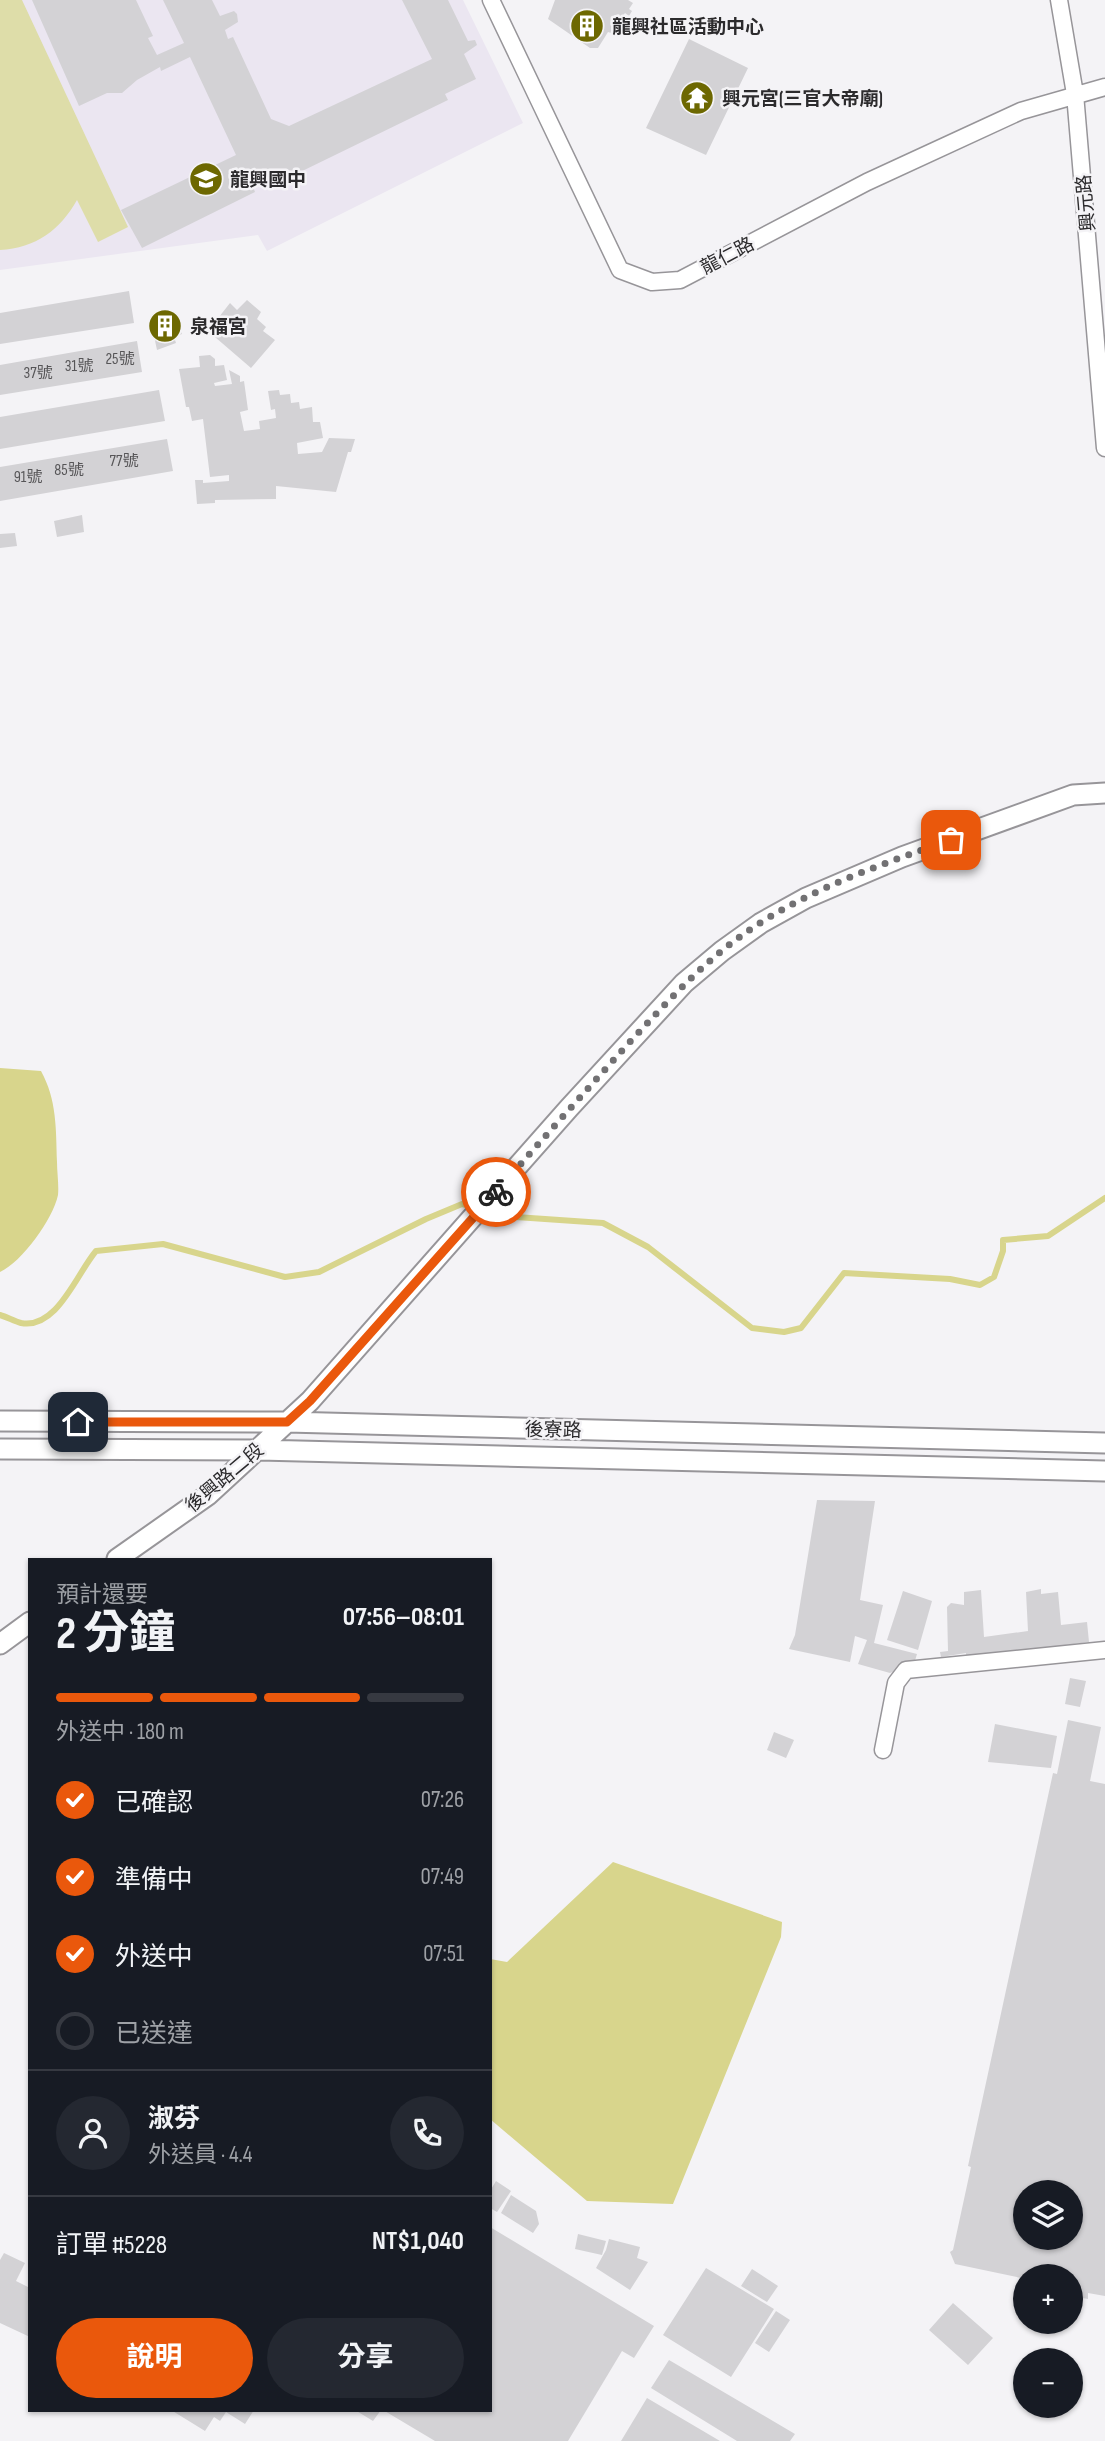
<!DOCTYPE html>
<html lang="zh-TW">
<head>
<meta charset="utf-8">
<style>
	body { margin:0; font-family:"Sofia Sans Condensed","Noto Sans TC",sans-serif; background:#242831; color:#f1f3f6; height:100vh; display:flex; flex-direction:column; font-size:26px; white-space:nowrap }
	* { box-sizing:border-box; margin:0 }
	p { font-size:23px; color:#9ea1a6 }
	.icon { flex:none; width:38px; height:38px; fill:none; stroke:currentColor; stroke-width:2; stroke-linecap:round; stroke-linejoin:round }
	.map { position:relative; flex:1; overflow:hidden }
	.drawer { position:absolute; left:28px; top:1558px; width:464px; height:854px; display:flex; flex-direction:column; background:#171b24; border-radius:0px; box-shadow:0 2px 5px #0004 }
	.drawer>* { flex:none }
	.controls { position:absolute; left:1013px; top:2180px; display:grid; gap:14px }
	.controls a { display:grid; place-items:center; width:70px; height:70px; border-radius:50%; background:#171b24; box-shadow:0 2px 5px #0004; font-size:35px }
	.pin { position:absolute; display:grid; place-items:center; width:60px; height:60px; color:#fff; margin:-30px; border-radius:14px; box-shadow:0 4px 10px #0006 }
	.courier { position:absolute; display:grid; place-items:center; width:70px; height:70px; margin:-35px; border:5px solid #ea580c; border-radius:50%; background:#fff; color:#222; box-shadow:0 2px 9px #0007 }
	.overview em { font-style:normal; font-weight:700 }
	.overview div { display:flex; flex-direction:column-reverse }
	.overview { display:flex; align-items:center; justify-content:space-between; height:119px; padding:0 28px }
	h1 { font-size:46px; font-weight:700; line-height:52px }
	.bar { display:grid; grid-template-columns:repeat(4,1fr); gap:10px 7px; align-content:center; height:84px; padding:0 28px }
	.bar i { height:9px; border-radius:5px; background:#363941 }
	.bar .on { background:#ea580c }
	.bar p { grid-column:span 4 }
	.line { display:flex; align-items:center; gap:18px; padding:0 28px; border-top:2px solid #363941 }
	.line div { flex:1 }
	.round { display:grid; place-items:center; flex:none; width:74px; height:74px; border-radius:37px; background:#242831 }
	ol { padding:0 28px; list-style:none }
	li { display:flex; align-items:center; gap:21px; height:77px }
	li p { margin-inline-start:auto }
	li .icon { padding:7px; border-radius:50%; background:#ea580c; color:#fff; stroke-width:4 }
	li:last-child { color:#9ea1a6 }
	li i { width:38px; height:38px; border:4px solid #363941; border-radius:50% }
	.cta { display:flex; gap:14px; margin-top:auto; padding:14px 28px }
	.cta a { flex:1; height:80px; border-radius:42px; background:#ea580c; color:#fff; font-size:28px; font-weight:700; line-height:80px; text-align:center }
	.cta a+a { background:#242831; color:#f1f3f6 }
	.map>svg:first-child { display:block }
	.built { fill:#ebe6f1 }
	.green { fill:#dedda9 }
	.water { fill:#d8d58c }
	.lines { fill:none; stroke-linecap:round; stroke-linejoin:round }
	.stream { stroke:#d8d58c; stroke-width:6 }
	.building { fill:#d3d2d5; fill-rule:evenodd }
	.minor-casing { stroke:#979599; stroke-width:19 }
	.tertiary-casing { stroke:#979599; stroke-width:23 }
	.minor { stroke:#fff; stroke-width:16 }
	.tertiary { stroke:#fff; stroke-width:19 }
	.done { stroke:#727173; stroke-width:7; stroke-dasharray:0 12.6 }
	.route { stroke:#ea580c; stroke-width:9 }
	.labels { text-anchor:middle; stroke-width:5; stroke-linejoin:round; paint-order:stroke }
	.number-label { font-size:16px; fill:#565557 }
	.poi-label { font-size:19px; font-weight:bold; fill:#2c2b2d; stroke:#f4f3f6; text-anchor:start }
	.street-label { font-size:19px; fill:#2c2b2d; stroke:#f4f3f6 }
</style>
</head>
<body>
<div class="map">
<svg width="1105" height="2441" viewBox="0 0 1105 2441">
	<rect width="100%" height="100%" fill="#f4f3f6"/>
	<path class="built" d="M0,0H463L523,123L267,251L258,235L0,270Z"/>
	<path class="green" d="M0,0H22L128,227L98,242L77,200C60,230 36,248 0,250Z"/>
	<path class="water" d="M0,1068L41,1071C57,1100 56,1129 57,1162C57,1172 59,1185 58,1195C53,1219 22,1262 0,1272Z
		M613,1862L782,1922L781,1937L673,2204L587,2201L490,2119V1959L507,1962Z"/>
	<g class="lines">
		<path class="stream" d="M0,1315C7,1317 14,1321 21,1323C57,1330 77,1273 96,1251L163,1244L285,1277L319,1272L426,1219L462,1204L516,1217L603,1223L648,1247L752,1328L784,1332L801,1328L844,1273L950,1279L980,1285L994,1277L1003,1251V1240L1048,1236L1105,1198"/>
	</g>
	<path class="building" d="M32,0H136L153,36L148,38L157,55L184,43L163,0H212L220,16L234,11L237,14L238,22L225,30L228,39L233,37L271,119L289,126L432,59L402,0H448L468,41L475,40L477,45L464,54L476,79L445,94L448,100L292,176L288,169L253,187L255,192L142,248L121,210L236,155L190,57L161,71L160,67L137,80L122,93H107L79,106Z
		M555,0H628L633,3L629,9L632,11L629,16L625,13L611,33L608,32L598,48H590L548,19Z
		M689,39L748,68L706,155L646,128Z
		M129,291L134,323L0,344V313Z
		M247,300L261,312L257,319L266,327L263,331L275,340L251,368L208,331L230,303L237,310Z
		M170,310L182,334L174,337L176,343L157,350L150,317Z
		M137,341L142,372L0,395V365Z
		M210,355L215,359V366L224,365L227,380L214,383L215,386L232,384L229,370L240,376V382L244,381L248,410L240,412L244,431L260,429L259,421L276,418L275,409L271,410L268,391L279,390L280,395L290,394L291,403L299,402L300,409L312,407L313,422H320L323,438L297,443L298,454L322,452L329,438L355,439L351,452H348L336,492L276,486V499L215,500V503L197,504L195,480H203V483L229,481V475L210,477L203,419L192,421L189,407H186L179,369L200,367L199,356Z
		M159,390L165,421L0,449V417Z
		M167,439L173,471L0,501V467Z
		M82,515L84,532L57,537L54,521Z
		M15,533L17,546L0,548V534Z
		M817,1500L875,1501L860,1600L883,1605L874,1643L917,1654L914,1664L890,1673L858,1664L867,1640L855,1636L850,1662L789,1649L795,1635Z
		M1041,1589V1594L1058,1592L1061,1625L1087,1622L1089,1642L966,1658V1653L941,1657L940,1652L948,1651L947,1607L951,1603L964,1605V1592L981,1590L984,1637L1028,1631L1026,1592Z
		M903,1591L932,1601L918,1650L887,1640Z
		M1070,1678L1086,1681L1080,1707L1065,1704Z
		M1068,1720L1101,1727L1090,1781L1105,1784V2296L1088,2293V2299L1071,2296V2277H1026V2279L955,2264L950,2252L953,2250L971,2167L968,2166L1053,1773L1057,1774ZM1026,2193H1071V2238H1026Z
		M995,1724L1057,1736L1051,1768L988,1762Z
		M774,1732L794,1740L786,1758L767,1750Z
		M496,2181L511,2191L497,2212L490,2208V2191Z
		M511,2195L536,2211L539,2224L533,2233L501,2213Z
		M490,2227L654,2326L634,2358L622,2351L568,2441H435L383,2410H490Z
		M578,2234L606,2241L602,2255L575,2249Z
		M609,2239L640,2247L637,2258L648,2262L630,2290L596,2268L606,2250Z
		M4,2253L25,2263L16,2281L30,2288V2337L0,2323V2260Z
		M706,2268L774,2309L731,2377L663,2335Z
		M752,2269L778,2286L767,2302L741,2286Z
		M953,2303L993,2338L968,2365L929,2330Z
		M776,2311L790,2320L769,2352L755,2343Z
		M669,2360L795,2434L790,2441H737L651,2388Z
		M647,2398L720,2441H621Z
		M171,2410L204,2412L254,2410L245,2424L226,2412L220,2421L214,2417L205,2431Z
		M355,2410H381L373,2421Z"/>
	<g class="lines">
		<g class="minor-casing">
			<path id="minor" d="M491,0L620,270L652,282L680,280L867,182L1021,111L1105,87
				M1059,0L1075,94L1105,448
				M883,1750L896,1683L906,1670L1105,1650"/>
		</g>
		<g class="tertiary-casing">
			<path id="tertiary" d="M0,1421L287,1422L1105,1443
				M0,1449L259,1450L1105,1471
				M117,1559L208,1495L310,1401L569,1108L684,983L722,951L761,923L806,898L902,857L1073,795L1105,793
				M0,1644L30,1622"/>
		</g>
		<use href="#minor" class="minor"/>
		<use href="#tertiary" class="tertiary"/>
	</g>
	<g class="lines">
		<path class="done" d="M496,1192C539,1143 583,1094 627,1045C669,1000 708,956 760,923C818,886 887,862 951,840"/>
		<path class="route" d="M78,1422H287L310,1401L496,1192"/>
	</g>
	<defs>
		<g id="building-disc" transform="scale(1.75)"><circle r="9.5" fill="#6d6801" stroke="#f4f3f6"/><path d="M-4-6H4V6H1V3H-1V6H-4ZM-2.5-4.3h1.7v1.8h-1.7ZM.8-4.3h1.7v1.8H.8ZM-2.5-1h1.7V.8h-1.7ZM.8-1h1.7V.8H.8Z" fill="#fff"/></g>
		<g id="temple-disc" transform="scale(1.75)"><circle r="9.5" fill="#6d6801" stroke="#f4f3f6"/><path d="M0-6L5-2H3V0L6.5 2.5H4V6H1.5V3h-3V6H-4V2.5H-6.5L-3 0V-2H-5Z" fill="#fff"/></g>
		<g id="school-disc" transform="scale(1.75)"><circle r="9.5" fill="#6d6801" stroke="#f4f3f6"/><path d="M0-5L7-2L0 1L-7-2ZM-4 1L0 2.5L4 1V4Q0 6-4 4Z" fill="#fff"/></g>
	</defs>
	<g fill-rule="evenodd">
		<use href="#building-disc" x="587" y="26"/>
		<use href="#temple-disc" x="697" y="98"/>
		<use href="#school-disc" x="206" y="179"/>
		<use href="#building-disc" x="165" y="326"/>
	</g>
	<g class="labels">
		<g class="number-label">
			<text x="120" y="364">25號</text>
			<text x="79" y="371">31號</text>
			<text x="38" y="378">37號</text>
			<text x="124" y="466">77號</text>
			<text x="69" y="475">85號</text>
			<text x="28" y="482">91號</text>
		</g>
		<g class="poi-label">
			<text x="612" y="33">龍興社區活動中心</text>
			<text x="722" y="105">興元宮(三官大帝廟)</text>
			<text x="230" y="186">龍興國中</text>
			<text x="190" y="333">泉福宮</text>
		</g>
		<g class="street-label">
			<text transform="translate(1085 203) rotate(-95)" y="7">興元路</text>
			<text transform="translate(727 255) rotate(-28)" y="7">龍仁路</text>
			<text transform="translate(553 1429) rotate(1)" y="7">後寮路</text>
			<text transform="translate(224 1477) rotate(-40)" y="7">後興路二段</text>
		</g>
	</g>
</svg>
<div class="controls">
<a><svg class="icon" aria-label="layers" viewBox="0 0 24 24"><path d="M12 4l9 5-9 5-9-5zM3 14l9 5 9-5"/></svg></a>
<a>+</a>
<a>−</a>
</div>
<div class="pin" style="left:951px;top:840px;background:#ea580c"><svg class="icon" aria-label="bag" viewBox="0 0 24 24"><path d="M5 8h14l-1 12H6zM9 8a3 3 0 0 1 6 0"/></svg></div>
<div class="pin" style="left:78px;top:1422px;background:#1f2937"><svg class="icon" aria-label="home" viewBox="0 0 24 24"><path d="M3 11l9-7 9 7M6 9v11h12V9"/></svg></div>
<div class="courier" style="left:496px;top:1192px"><svg class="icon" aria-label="bike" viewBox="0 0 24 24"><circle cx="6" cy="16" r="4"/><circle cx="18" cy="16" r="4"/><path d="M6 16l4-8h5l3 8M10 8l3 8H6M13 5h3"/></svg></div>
<section class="drawer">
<div class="overview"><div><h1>2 分鐘</h1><p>預計還要</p></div><em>07:56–08:01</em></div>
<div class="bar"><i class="on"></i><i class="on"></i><i class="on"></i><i></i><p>外送中 · 180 m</p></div>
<ol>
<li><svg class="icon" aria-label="check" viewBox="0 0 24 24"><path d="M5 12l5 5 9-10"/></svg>已確認<p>07:26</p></li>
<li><svg class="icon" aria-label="check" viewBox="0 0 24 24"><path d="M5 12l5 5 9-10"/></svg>準備中<p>07:49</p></li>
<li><svg class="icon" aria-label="check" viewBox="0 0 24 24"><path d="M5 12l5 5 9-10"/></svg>外送中<p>07:51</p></li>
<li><i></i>已送達</li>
</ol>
<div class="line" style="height:126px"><a class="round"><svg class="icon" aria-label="person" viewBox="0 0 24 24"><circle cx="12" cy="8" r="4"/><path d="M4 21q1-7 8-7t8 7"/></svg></a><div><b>淑芬</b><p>外送員 · 4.4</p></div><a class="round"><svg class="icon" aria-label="phone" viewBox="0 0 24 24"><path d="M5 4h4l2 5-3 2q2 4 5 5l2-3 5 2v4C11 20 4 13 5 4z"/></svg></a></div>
<div class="line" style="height:91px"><div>訂單 #5228</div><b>NT$1,040</b></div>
<div class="cta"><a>說明</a><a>分享</a></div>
</section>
</div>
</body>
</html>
